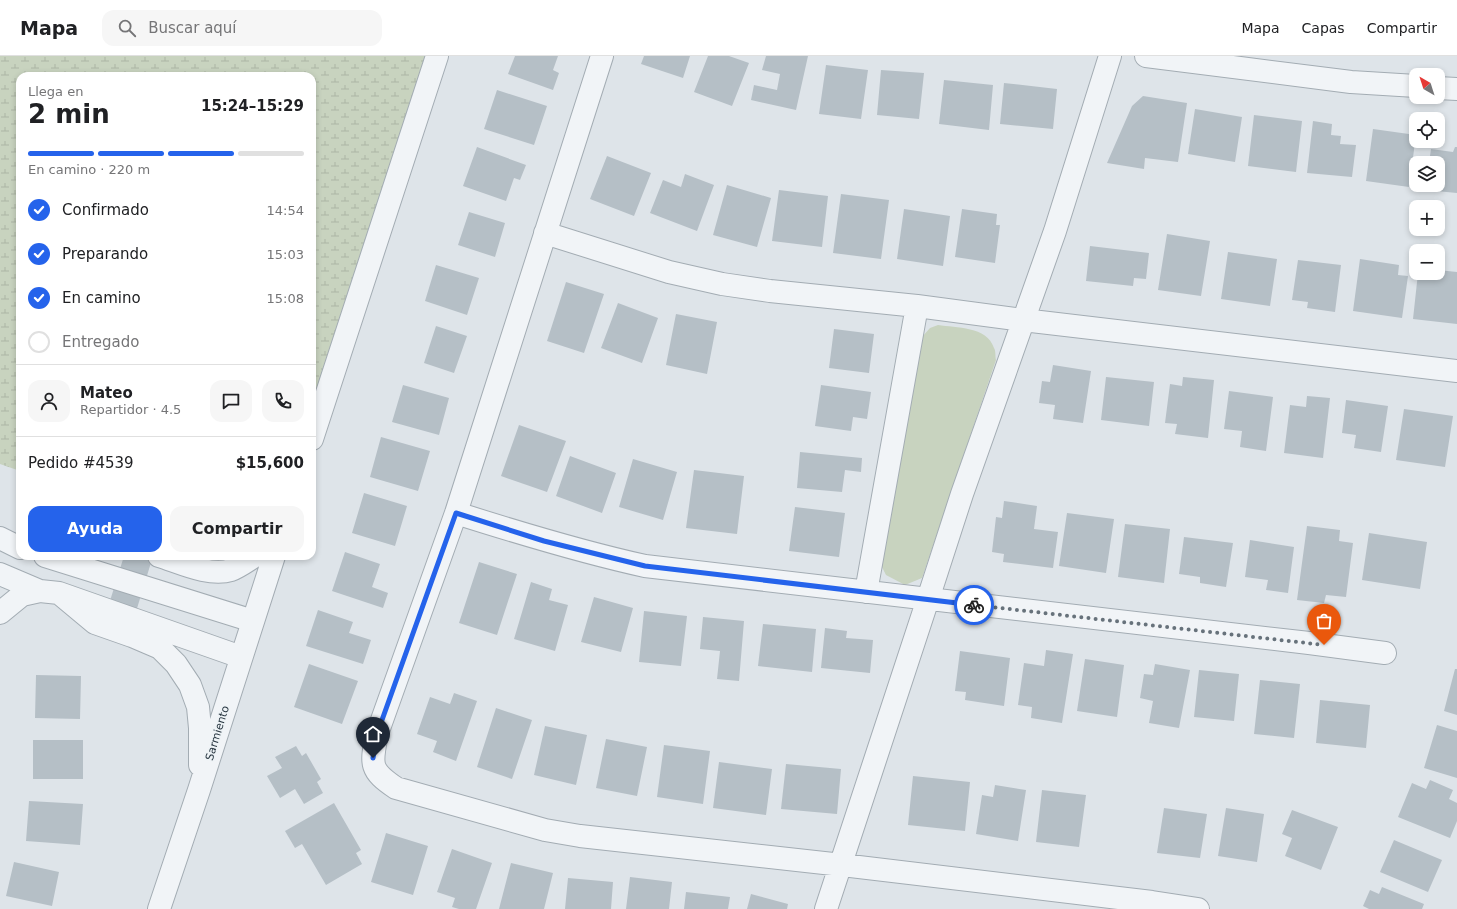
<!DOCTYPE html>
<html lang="es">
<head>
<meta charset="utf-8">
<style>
	body { margin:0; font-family:"DejaVu Sans",sans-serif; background:#f6f6f6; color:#202124; height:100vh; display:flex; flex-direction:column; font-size:15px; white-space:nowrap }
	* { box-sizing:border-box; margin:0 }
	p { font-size:13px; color:#757577 }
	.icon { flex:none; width:22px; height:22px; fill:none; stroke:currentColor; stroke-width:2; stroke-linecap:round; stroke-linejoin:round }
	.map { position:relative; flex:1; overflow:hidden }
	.sheet { position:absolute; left:16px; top:16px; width:300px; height:488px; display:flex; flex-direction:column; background:#fff; border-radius:12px; box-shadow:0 2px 6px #0003 }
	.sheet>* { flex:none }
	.needle { width:26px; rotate:321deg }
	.controls { position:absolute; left:1409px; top:12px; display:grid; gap:8px }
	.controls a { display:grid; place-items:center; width:36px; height:36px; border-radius:8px; background:#fff; box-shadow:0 2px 6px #0003; font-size:20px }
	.pin { position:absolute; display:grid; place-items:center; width:34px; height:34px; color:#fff; margin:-41px -17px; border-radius:50% 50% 50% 0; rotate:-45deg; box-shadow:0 0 4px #0007 }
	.pin .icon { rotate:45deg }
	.courier { position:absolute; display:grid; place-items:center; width:40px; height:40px; margin:-20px; border:3px solid #2563eb; border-radius:50%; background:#fff; color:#222; box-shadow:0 1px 5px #0007 }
	.head em { font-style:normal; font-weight:600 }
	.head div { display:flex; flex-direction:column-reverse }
	.head { display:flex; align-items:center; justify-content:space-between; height:68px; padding:0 12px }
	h1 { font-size:26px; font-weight:600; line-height:30px }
	.bar { display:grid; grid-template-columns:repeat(4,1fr); gap:6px 4px; align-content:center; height:48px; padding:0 12px }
	.bar i { height:5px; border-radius:3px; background:#e0e0e0 }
	.bar .active { background:#2563eb }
	.bar p { grid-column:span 4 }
	.line { display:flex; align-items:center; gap:10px; padding:0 12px; border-top:1px solid #e0e0e0 }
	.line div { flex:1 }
	.round { display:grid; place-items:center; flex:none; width:42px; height:42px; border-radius:12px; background:#f6f6f6 }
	ol { padding:0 12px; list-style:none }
	li { display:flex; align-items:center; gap:12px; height:44px }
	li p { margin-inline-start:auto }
	li .icon { padding:4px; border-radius:50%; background:#2563eb; color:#fff; stroke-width:4 }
	li:last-child { color:#757577 }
	li i { width:22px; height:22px; border:2px solid #e0e0e0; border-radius:50% }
	.button { display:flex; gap:8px; margin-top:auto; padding:8px 12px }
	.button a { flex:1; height:46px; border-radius:12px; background:#2563eb; color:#fff; font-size:16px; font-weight:600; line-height:46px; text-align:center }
	.button a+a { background:#f6f6f6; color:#202124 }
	header { display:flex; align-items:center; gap:24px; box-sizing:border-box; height:56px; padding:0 20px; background:#fff; border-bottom:1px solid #e0e0e0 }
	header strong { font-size:19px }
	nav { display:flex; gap:22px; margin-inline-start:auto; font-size:14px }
	.search { width:280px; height:36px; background:#f6f6f6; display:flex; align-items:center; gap:10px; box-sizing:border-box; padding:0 14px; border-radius:12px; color:#757577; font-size:15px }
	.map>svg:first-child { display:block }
	.green { fill:#c8d3bf }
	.wetland { fill:url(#wetland-marsh) }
	.building { fill:#b5bfc6 }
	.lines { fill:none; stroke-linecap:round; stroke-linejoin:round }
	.minor-casing { stroke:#a3acb3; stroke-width:24 }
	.minor { stroke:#f1f4f7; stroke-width:22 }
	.done { stroke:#67727b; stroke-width:4; stroke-dasharray:0 7.2 }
	.route { stroke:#2563eb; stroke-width:5 }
	.labels { text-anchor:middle; stroke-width:3; stroke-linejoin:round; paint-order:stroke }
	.street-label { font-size:11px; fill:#273540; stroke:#eef3f6 }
</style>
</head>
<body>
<header>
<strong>Mapa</strong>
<div class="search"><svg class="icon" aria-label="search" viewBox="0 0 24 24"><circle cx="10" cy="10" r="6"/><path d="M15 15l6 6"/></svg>Buscar aquí</div>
<nav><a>Mapa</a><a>Capas</a><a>Compartir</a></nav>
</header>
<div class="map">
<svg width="1457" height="853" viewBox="0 0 1457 853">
	<defs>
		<pattern id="wetland-marsh" width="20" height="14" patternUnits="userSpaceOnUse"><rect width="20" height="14" fill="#c8d3bf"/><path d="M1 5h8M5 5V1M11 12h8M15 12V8" fill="none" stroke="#acb6a5"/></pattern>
	</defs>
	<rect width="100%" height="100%" fill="#dee4e9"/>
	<path class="green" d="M938,269C956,272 987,270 994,292C996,295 995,300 996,304L922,522L905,529L886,519L881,509L922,281L930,272Z"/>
	<path class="wetland" d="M0,0H427L312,363V20H20V415L0,408Z"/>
	<path class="building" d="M515,0H558L553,14L559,17L553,34L508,18Z
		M644,0H690L683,22L641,8Z
		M708,0H729L749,7L732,50L694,36Z
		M766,0H808L796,54L751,44L754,29L777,34L780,18L762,14Z
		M826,9L868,14L861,63L819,58Z
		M881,14L924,17L919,63L877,59Z
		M944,24L993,29L989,74L939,68Z
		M1004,27L1057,33L1053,73L1000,68Z
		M497,34L547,50L534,89L484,73Z
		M1143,40L1187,47L1178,106L1145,102L1144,113L1107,107L1132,50Z
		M1195,53L1242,61L1235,106L1188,98Z
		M1254,59L1302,65L1296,116L1248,110Z
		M1313,65L1332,68L1331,79L1341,80L1340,88L1356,89L1352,121L1307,117Z
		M1373,73L1416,79L1409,131L1366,125Z
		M477,91L526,109L520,124L514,122L506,145L463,130Z
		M1455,91H1457V137L1426,134L1427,129H1438V107H1429L1431,93L1453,96Z
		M607,100L651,117L634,160L590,143Z
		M685,118L714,129L697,175L650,157L663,124L681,131Z
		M727,129L771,142L757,191L713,179Z
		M779,134L828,140L822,191L772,185Z
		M841,138L889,144L881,203L833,197Z
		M904,153L950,160L943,210L897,203Z
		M962,153L997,158L996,169H1000L995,207L955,201Z
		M469,156L505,167L495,201L458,189Z
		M1167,178L1210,185L1201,240L1158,234Z
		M1090,190L1149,197L1146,223L1134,222L1133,230L1086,225Z
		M1228,196L1277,203L1270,250L1221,243Z
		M1360,203L1399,209L1398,219L1408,220L1402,262L1353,255Z
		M1298,204L1341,209L1335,256L1307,252L1308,246L1292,244Z
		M436,209L479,222L467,259L425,245Z
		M1438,214L1457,216V268L1413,263L1418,217H1438Z
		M566,226L604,238L584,297L547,285Z
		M618,247L658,262L642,307L601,292Z
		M676,258L717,266L707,318L666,309Z
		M436,270L467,280L454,317L424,307Z
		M834,273L874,278L869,317L829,312Z
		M1053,309L1091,315L1083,367L1053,363L1055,349L1039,347L1042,325L1050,326Z
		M1106,321L1154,326L1149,370L1101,364Z
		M1183,321L1214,324L1208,382L1175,378L1177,368L1165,367L1170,328L1182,330Z
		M403,329L449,342L439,379L392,366Z
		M821,329L871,336L867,363L853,361L851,375L815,370Z
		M1229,335L1273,341L1266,395L1240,391L1242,375L1224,373Z
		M1307,340L1330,342L1323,402L1284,397L1290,349L1306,351Z
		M1346,344L1388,350L1381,396L1354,392L1356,379L1342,377Z
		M1404,353L1453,360L1445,411L1396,404Z
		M519,369L566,385L547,436L501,420Z
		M381,381L430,395L418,435L370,421Z
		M800,396L862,402L861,416L845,414L842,436L797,432Z
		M570,400L616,417L602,457L556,440Z
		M633,403L677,416L663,464L619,451Z
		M694,414L744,420L737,478L686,472Z
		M364,437L407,450L395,490L352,477Z
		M1004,445L1037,450L1034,473L1058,476L1053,512L1003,506L1004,498L992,496L996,461L1002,462Z
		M795,451L845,457L839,501L789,495Z
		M1067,457L1114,463L1106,517L1059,510Z
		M1125,468L1170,473L1164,527L1118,521Z
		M1307,470L1340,474L1339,485L1353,487L1346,541L1326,539L1324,547L1297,544Z
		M1369,477L1427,486L1420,533L1362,524Z
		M1184,481L1233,487L1226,531L1200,527V521L1179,518Z
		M1250,484L1294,491L1288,537L1266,534L1268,524L1245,521Z
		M345,496L380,508L372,531L388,537L383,552L332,535Z
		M124,500H153L131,572L104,564Z
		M479,506L517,518L497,579L459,567Z
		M531,526L552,533L549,544L568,549L555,595L514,583Z
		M594,541L633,552L621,596L581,586Z
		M318,554L353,566L349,577L371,584L363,608L306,590Z
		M644,555L687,560L681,610L639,606Z
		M703,561L744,565L739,625L717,623L720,595L700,593Z
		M763,568L816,573L812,616L758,610Z
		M825,572L847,575L846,582L873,584L870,617L821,612Z
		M1046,594L1073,598L1062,667L1031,662L1032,651L1018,649L1024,607L1044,610Z
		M960,595L1010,602L1004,650L965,644L966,636L955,635Z
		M1085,603L1124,609L1117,661L1077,655Z
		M309,608L358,625L342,668L294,651Z
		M1155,608L1190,614L1179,672L1149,667L1153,645L1140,642L1144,618L1153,619Z
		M1455,613H1457V659L1444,655Z
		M1199,614L1239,618L1234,665L1194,661Z
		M36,619L81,620L80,663L35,662Z
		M1260,624L1300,628L1294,682L1254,678Z
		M454,637L477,645L456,705L433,696L437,685L417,678L430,641L450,648Z
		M1320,644L1370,649L1366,692L1316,687Z
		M496,652L532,664L512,723L477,711Z
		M1437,669L1457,675V722L1424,712Z
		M545,670L587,679L576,729L534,719Z
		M606,683L647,691L637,740L596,732Z
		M33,684H83V723H33Z
		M664,689L710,695L703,748L657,741Z
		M296,690L302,700L306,697L321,723L317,726L323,737L304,748L295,733L280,742L267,720L282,712L275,701Z
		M719,706L772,713L766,759L713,752Z
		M786,708L841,713L837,758L781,753Z
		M913,720L970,726L965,775L908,769Z
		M1430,724L1453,734L1449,743L1457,747V765L1450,782L1398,761L1412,727L1426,733Z
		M995,729L1026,734L1018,785L976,778L982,739L993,741Z
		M1042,734L1086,739L1079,791L1036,786Z
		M29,745L83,748L80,789L26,785Z
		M334,747L361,794L356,797L362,808L326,829L302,788L295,792L285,775Z
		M1164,752L1207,758L1200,802L1157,797Z
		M1226,752L1264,758L1257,806L1218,800Z
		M1292,754L1338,771L1321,814L1285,800L1292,782L1282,778Z
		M386,777L428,790L413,839L371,826Z
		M1394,784L1442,804L1428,836L1380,816Z
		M452,793L492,807L476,853H459L452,851L455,842L437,836Z
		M14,806L59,816L52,850L6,840Z
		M511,807L553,817L544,853H499Z
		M630,821L672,826L669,853H626Z
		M568,822L613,826L611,853H565Z
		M1382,831L1424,848L1422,853H1369L1363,850L1370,834L1379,838Z
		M686,836L730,841L728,853H684Z
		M751,838L788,848L787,853H747Z"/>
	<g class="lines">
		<g class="minor-casing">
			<path id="minor" d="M602,0L456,457L377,678C371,708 369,714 396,732L545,774L580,780L842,809L1152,846L1198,853
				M1146,0L1351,26L1416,30
				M1438,32L1457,33
				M545,177L669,216L722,228L770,235L917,250L1023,264L1457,315
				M312,383L437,0
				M456,457C519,477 581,496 645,510L1309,587L1385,597
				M0,482L20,492
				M45,500L253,565
				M159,500C179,506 209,521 231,514C239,511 247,505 255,500
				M0,518L40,535L59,537L241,601
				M866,536L917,250
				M59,537L95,567L132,580L160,592L176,608L190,629L198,651L200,672V709
				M0,557L22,539L40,535
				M159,853L199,734L274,500
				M826,853L928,543L962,438L1055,175L1110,0"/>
		</g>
		<use href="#minor" class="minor"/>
	</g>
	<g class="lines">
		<path class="done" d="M974,549L1324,589"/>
		<path class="route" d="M373,702L377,678L456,457L544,485L645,510L974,549"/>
	</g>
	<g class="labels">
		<g class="street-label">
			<text transform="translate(217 677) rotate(-73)" y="4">Sarmiento</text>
		</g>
	</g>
</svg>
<div class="controls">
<a><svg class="needle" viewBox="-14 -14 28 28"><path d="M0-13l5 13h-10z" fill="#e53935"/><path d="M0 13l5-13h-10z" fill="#757577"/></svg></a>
<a><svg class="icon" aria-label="locate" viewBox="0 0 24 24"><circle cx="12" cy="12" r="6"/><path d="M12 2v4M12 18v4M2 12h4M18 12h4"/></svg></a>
<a><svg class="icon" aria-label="layers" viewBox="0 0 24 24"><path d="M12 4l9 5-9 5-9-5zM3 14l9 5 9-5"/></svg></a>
<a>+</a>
<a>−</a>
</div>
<div class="pin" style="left:1324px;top:589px;background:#ea580c"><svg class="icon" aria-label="bag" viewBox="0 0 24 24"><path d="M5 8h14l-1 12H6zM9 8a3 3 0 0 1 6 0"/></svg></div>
<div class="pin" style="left:373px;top:702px;background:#1f2937"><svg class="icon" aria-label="home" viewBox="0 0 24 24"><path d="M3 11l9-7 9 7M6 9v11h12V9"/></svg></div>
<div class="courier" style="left:974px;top:549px"><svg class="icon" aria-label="bike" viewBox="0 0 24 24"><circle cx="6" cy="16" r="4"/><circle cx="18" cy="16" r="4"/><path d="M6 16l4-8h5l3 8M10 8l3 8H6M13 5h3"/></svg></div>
<section class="sheet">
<div class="head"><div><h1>2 min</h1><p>Llega en</p></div><em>15:24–15:29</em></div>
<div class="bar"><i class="active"></i><i class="active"></i><i class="active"></i><i></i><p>En camino · 220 m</p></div>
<ol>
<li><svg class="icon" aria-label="check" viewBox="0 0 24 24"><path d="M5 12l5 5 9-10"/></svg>Confirmado<p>14:54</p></li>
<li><svg class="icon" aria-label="check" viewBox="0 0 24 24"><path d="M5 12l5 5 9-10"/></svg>Preparando<p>15:03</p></li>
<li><svg class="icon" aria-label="check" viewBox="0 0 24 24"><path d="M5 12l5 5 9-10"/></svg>En camino<p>15:08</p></li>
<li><i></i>Entregado</li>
</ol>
<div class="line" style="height:72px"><a class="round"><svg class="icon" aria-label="person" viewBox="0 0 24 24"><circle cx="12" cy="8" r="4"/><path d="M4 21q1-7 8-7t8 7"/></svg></a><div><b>Mateo</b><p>Repartidor · 4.5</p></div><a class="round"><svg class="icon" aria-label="chat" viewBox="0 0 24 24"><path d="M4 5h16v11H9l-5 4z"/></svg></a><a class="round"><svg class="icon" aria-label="phone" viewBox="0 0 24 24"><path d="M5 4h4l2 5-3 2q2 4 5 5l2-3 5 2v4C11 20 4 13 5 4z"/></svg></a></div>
<div class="line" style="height:52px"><div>Pedido #4539</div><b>$15,600</b></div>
<div class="button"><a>Ayuda</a><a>Compartir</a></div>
</section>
</div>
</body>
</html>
